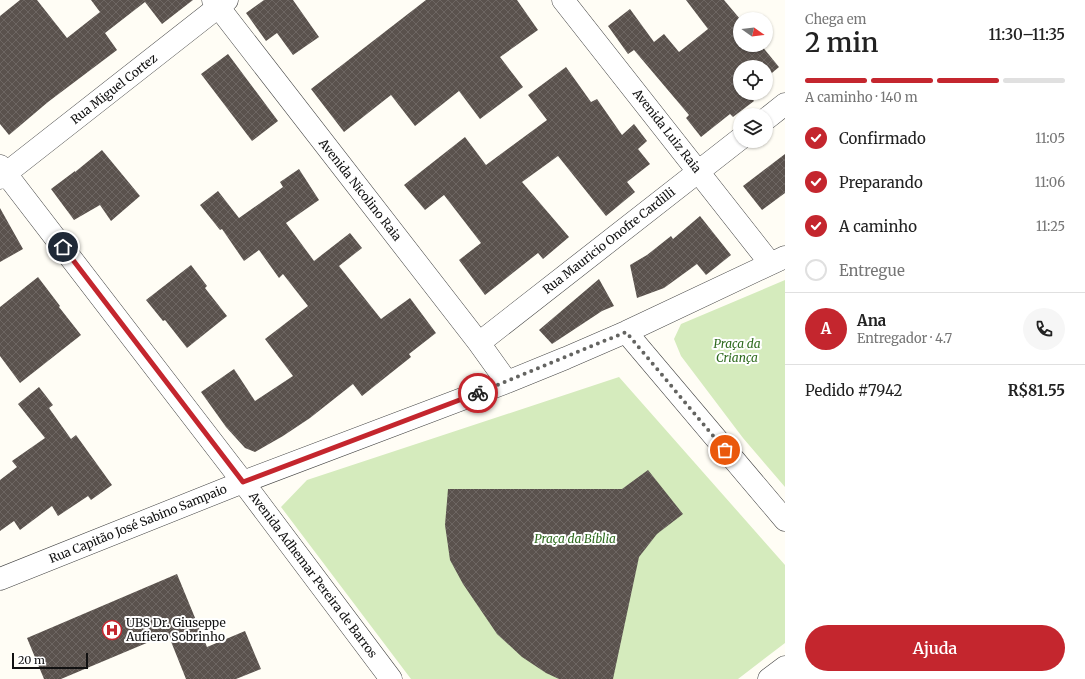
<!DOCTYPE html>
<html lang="pt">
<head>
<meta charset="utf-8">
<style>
	body { margin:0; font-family:Merriweather,serif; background:#f6f6f6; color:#222; height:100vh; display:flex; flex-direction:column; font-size:15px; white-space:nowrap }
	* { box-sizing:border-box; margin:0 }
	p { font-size:13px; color:#767676 }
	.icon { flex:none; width:22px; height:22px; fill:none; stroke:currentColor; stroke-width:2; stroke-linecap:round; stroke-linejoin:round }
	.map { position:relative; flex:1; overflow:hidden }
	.sheet { display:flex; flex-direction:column; background:#fff; width:300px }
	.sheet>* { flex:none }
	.needle { width:26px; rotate:104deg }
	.tools { position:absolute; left:733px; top:12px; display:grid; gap:8px }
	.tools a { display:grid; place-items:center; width:40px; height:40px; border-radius:50%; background:#fff; box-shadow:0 1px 3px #0004; font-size:20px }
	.scale { position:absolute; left:12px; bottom:10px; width:76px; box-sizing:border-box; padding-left:4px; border:2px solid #111; border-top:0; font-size:11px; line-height:14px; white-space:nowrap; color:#111; -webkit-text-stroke:3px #fff; paint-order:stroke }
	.pin { position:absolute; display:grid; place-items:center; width:34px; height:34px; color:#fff; margin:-17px; border:2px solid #fff; border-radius:50%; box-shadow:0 1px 4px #0007 }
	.courier { position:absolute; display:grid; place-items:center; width:40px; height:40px; margin:-20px; border:3px solid #c4262e; border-radius:50%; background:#fff; color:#222; box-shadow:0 1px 5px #0007 }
	.summary em { font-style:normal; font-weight:600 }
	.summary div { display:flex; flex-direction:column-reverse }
	.summary { display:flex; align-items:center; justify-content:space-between; height:68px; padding:0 20px }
	h1 { font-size:26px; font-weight:600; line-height:30px }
	.bar { display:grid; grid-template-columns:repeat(4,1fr); gap:6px 4px; align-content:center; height:48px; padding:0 20px }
	.bar i { height:5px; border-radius:3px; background:#e0e0e0 }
	.bar .active { background:#c4262e }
	.bar p { grid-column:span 4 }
	.line { display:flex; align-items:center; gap:10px; padding:0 20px; border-top:1px solid #e0e0e0 }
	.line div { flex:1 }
	.round { display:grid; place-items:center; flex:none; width:42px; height:42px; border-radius:21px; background:#f6f6f6 }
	ol { padding:0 20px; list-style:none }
	li { display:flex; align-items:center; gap:12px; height:44px }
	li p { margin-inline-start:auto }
	li .icon { padding:4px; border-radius:50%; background:#c4262e; color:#fff; stroke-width:4 }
	li:last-child { color:#767676 }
	li i { width:22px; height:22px; border:2px solid #e0e0e0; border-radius:50% }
	.primary-button { display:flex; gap:8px; margin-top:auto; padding:8px 20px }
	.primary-button a { flex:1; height:46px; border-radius:24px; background:#c4262e; color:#fff; font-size:16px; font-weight:600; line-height:46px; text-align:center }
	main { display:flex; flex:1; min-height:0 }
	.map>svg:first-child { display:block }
	.green { fill:#d5ebbd }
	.building { fill:url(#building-cross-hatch) }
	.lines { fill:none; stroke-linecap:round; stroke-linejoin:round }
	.street-casing { stroke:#444; stroke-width:23 }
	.street { stroke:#fff; stroke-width:22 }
	.done { stroke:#646461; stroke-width:4; stroke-dasharray:0 7.2 }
	.route { stroke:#c4262e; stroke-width:5 }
	.labels { text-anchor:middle; stroke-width:4; stroke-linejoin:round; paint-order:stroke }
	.street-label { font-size:12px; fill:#111; stroke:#fff }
	.park-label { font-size:12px; font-style:italic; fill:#2f6b1f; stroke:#fff }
	.poi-label { font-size:12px; fill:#111; stroke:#fff; text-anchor:start }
</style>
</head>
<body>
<main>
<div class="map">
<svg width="785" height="679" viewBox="0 0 785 679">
	<defs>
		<pattern id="building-cross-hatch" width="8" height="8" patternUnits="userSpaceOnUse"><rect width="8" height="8" fill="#5a524d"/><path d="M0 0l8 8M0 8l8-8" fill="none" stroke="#6d6662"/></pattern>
	</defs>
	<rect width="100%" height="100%" fill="#fffdf5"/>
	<path class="green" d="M785,280V487L743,438L681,356L674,339L681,324Z
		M619,377L785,565V643L738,679H411L281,507L307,480Z"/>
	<path class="building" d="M20,0H37L67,38L100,12L91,0H193L162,24L145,2L105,33L117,50L48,102L9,135L0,124V16Z
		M264,0H293L319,37L293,55L277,33L266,41L246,13Z
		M426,0H517L538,30L500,57L523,87L480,119L459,91L415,126L391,95L344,132L311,89Z
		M686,0H724L740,19V45H761L779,67L766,78V67H740V93H748L754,101L733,117L730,114L701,137L686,118L689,115L634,50L628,54L608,26L630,9L654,42L664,34L679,52L708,29Z
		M228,54L278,121L252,141L201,74Z
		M566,67L591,102L597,99L622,135L634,124L647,141L638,149L650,164L627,182L635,192L606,216L558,156L522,182L569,237L543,259L538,253L485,295L459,260L481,243L444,195L425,210L404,185L465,137L486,165L547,120L528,95Z
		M102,150L140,196L111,221L100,205L74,220L51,189L75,171V172Z
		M785,154V193L762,210L743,186Z
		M299,169L319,200L286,223L314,261L350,233L362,248L339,266L381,319L410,298L436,333L409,354L411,357L362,396L353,384L310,418L283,436L255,452L245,448L226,427L201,392L234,369L255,401L293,376L265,339L308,306L283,274L279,278L259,250L244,261L222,229L220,230L200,205L218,191L239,218L283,187L280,182Z
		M0,208L23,249L0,262Z
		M700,216L731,255L706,275L697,264L664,288L637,298L630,265L647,255L671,236L673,239Z
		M191,265L207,286L205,288L227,316L187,348L165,320L163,321L146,300Z
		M38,277L60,306L59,307L81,335L20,383L0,356V307Z
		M599,279L614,306L602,311L552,344L539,330Z
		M39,387L53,405L49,408L71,439L76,435L112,485L91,500L88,496L58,516L52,506L20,530L14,521L0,531V480L17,467L12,461L45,438L18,404Z
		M648,470L683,514L657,534L639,557L613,679H559L546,673L522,657L497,634L463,584L450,560L445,525L448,489H622Z
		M177,574L207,647L245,631L261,669L236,679H186L168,634L61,679H44L27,638Z"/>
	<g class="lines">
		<g class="street-casing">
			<path id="street" d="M213,0L479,343L507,382
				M563,0L770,263
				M766,119L785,104
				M0,166L243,482L391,679
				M0,178L227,0
				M626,332L785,520
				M479,343L740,139
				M0,579L243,482L507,382L566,358L626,332L785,257
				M769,679L785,667"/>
		</g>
		<use href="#street" class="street"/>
	</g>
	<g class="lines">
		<path class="done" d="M478,393L626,332L725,450"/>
		<path class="route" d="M63,247L243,482L478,393"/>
	</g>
	<defs>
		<g id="hospital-ring" transform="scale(1)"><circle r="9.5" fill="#fff" stroke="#c4262e" stroke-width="1.5"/><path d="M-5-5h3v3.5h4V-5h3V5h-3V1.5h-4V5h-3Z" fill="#c4262e"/></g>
	</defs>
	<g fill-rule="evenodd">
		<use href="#hospital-ring" x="112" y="630"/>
	</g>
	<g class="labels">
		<g class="street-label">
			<text transform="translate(114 89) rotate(-38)" y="4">Rua Miguel Cortez</text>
			<text transform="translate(667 131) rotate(52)" y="4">Avenida Luiz Raia</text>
			<text transform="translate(360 190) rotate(52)" y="4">Avenida Nicolino Raia</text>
			<text transform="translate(609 241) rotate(-38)" y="4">Rua Mauricio Onofre Cardilli</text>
			<text transform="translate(138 524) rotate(-22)" y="4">Rua Capitão José Sabino Sampaio</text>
			<text transform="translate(313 575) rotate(53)" y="4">Avenida Adhemar Pereira de Barros</text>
		</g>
		<g class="park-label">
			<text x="737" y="348">Praça da<tspan x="737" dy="14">Criança</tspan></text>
			<text x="575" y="543">Praça da Bíblia</text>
		</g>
		<g class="poi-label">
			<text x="126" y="627">UBS Dr. Giuseppe<tspan x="126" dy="14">Aufiero Sobrinho</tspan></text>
		</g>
	</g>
</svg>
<div class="tools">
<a><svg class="needle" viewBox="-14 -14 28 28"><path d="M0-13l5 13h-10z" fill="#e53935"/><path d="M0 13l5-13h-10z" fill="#767676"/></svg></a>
<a><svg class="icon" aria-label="locate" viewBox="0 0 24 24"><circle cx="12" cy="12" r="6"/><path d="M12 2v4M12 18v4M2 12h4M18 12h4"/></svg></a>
<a><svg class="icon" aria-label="layers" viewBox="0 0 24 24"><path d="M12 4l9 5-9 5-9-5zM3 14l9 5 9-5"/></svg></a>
</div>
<div class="scale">20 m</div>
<div class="pin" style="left:725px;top:450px;background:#ea580c"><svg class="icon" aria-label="bag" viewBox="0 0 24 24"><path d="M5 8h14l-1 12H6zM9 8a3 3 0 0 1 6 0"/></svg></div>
<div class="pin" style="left:63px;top:247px;background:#1f2937"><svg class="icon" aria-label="home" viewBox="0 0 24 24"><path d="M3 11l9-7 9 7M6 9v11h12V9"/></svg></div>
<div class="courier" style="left:478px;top:393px"><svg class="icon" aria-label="bike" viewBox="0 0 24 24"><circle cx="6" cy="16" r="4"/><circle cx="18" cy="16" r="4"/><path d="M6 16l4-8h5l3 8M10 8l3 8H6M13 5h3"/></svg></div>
</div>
<section class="sheet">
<div class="summary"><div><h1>2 min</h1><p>Chega em</p></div><em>11:30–11:35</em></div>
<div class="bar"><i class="active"></i><i class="active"></i><i class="active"></i><i></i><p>A caminho · 140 m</p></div>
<ol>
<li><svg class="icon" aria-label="check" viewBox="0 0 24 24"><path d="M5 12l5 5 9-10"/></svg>Confirmado<p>11:05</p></li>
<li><svg class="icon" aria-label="check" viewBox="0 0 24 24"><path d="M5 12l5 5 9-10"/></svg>Preparando<p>11:06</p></li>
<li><svg class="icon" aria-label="check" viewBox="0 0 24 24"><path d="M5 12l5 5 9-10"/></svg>A caminho<p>11:25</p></li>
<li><i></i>Entregue</li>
</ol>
<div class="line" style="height:72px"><b class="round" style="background:#c4262e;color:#fff">A</b><div><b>Ana</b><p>Entregador · 4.7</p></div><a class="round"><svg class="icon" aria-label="phone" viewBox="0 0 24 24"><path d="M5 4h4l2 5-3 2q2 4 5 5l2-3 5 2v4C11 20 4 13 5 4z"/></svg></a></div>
<div class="line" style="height:52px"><div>Pedido #7942</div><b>R$81.55</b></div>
<div class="primary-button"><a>Ajuda</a></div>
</section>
</main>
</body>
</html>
